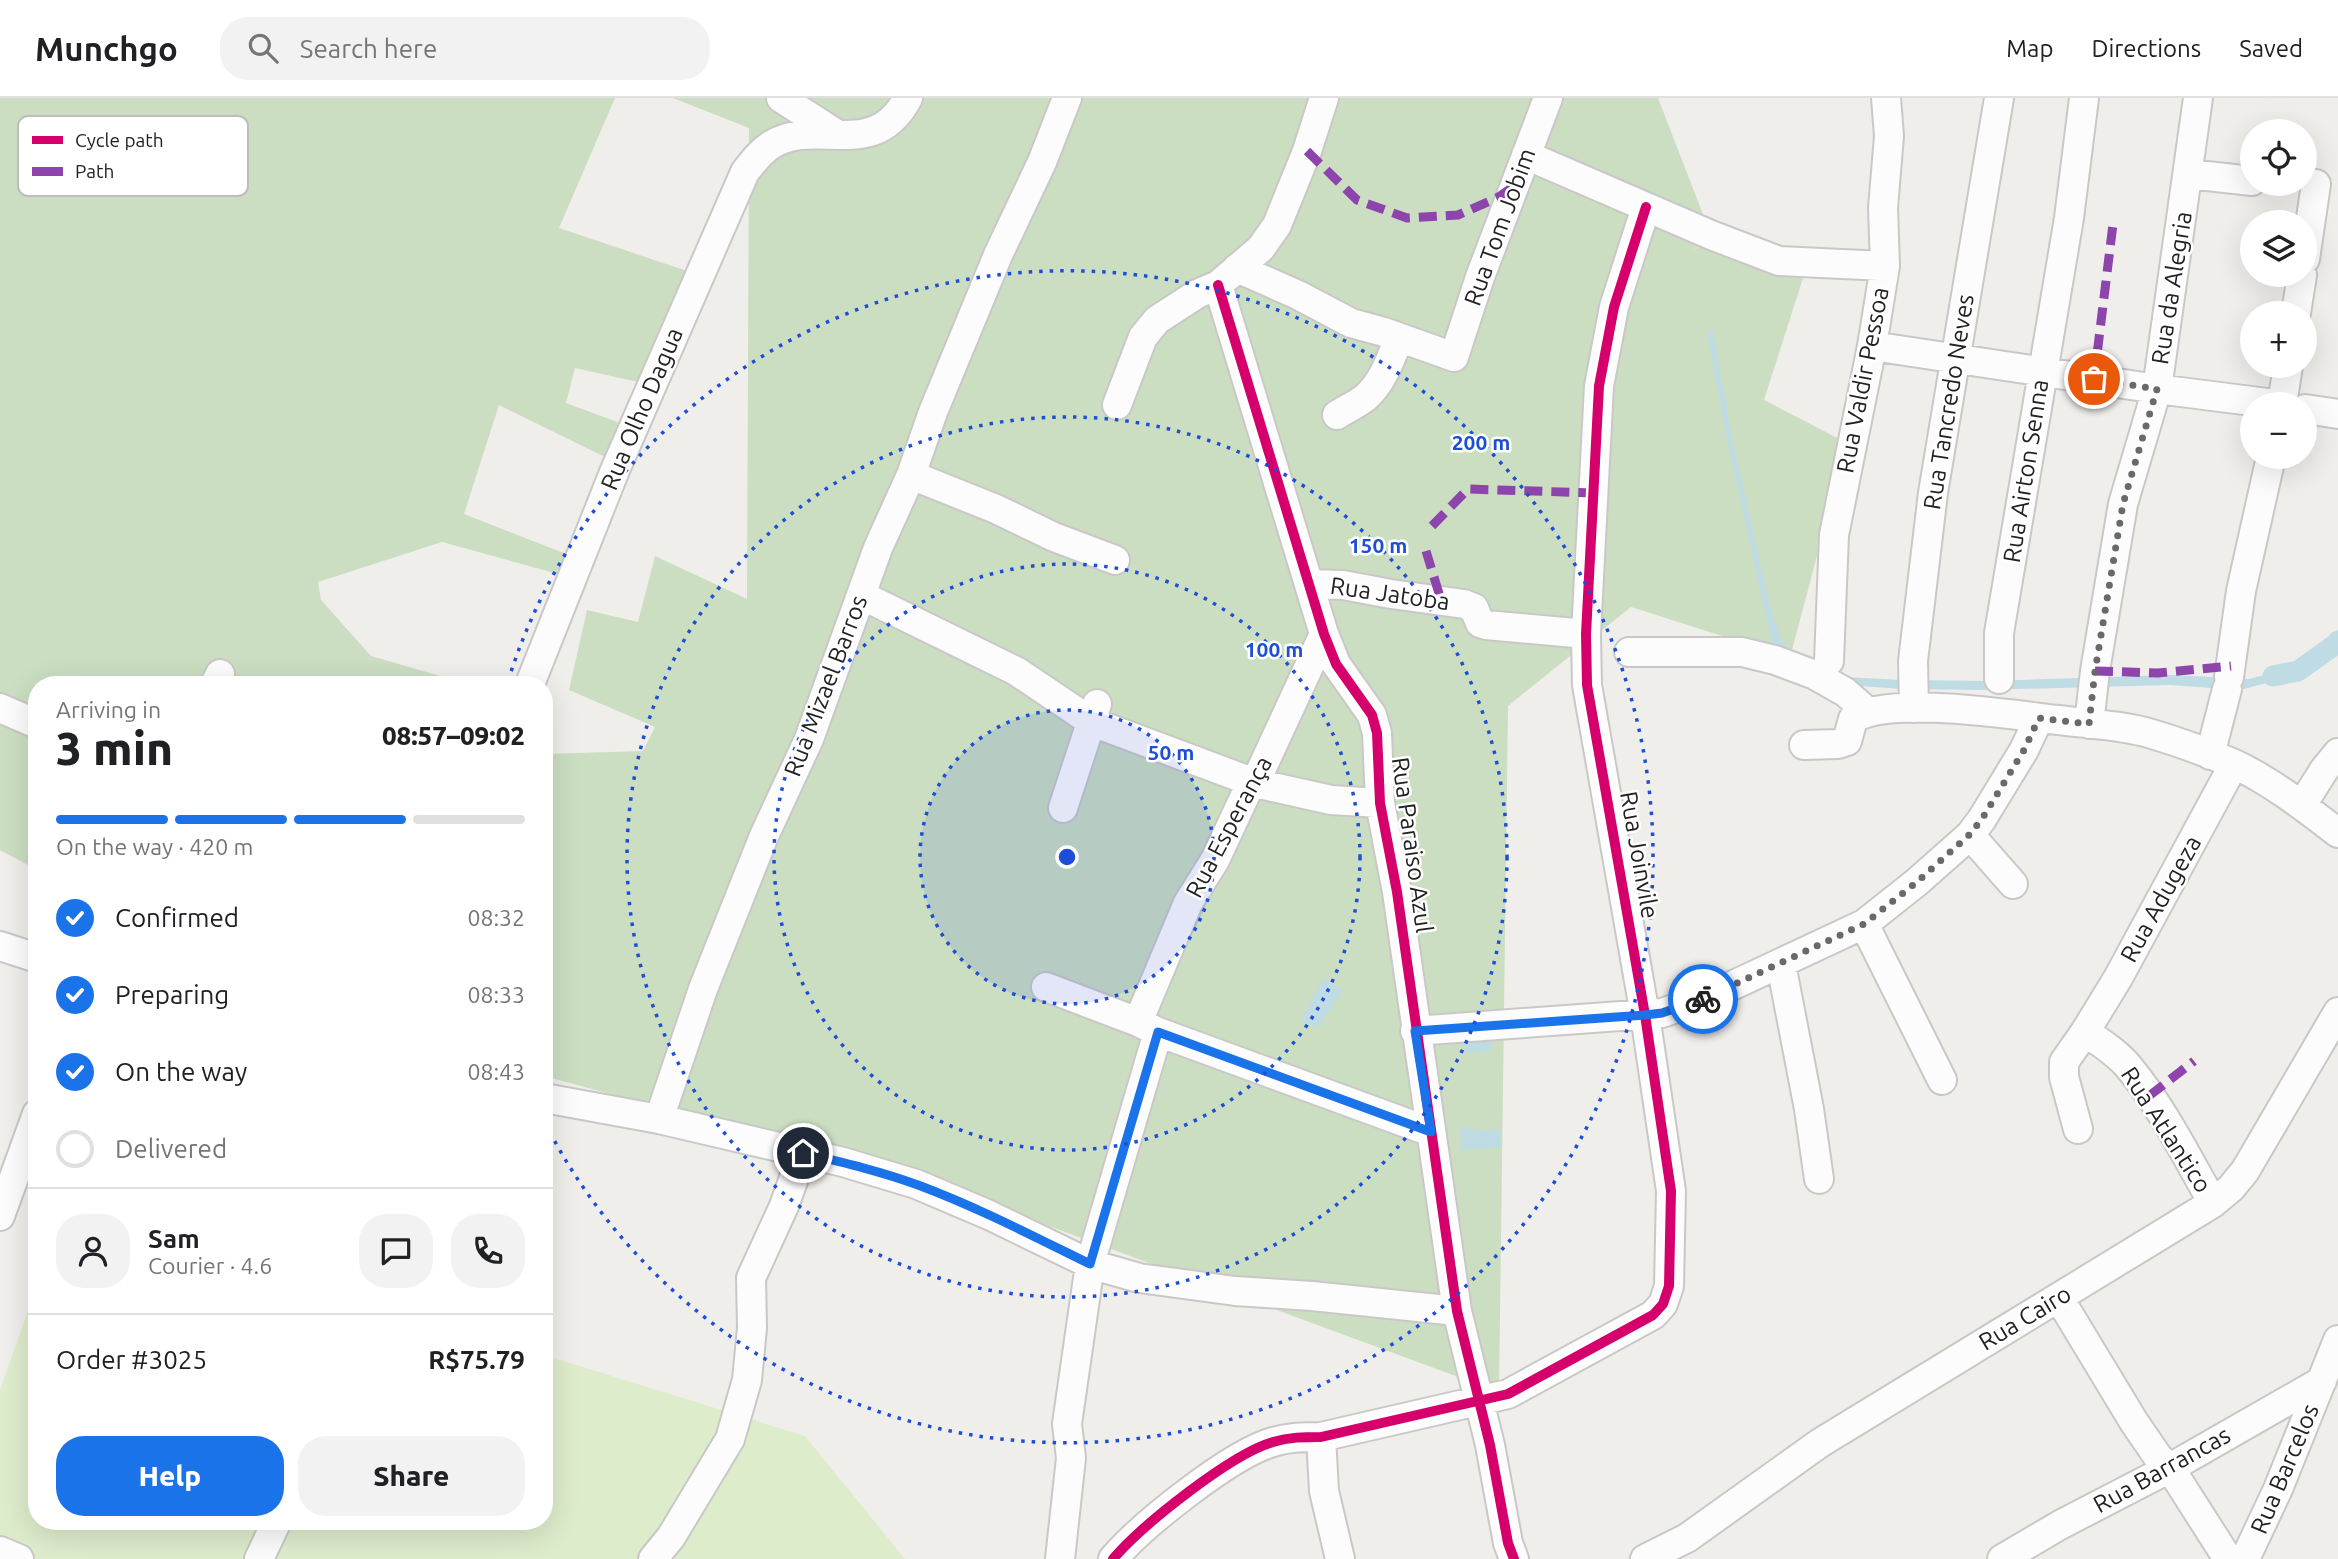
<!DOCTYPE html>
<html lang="en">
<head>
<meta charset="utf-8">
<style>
	body { margin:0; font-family:Ubuntu,sans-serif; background:#f2f2f2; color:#202124; height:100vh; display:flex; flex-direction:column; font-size:26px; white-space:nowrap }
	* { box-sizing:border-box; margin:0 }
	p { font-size:23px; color:#757577 }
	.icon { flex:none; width:38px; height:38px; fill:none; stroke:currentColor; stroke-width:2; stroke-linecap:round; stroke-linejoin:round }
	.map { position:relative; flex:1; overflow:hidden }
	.drawer { position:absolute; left:28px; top:578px; width:525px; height:854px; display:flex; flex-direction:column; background:#fff; border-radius:28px; box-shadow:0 7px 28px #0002 }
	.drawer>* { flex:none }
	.tools { position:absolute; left:2240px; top:21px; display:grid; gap:14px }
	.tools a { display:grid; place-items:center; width:77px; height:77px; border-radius:50%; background:#fff; box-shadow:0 7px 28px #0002; font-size:35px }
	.pin { position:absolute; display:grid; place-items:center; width:60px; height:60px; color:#fff; margin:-30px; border:4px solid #fff; border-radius:50%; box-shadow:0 2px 7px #0007 }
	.courier { position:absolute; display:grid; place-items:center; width:70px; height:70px; margin:-35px; border:5px solid #1a73e8; border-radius:50%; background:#fff; color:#222; box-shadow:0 2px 9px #0007 }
	.head em { font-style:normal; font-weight:800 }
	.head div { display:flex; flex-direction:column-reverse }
	.head { display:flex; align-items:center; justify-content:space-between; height:119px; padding:0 28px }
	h1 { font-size:46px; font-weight:800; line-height:52px }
	.bar { display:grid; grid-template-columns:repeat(4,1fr); gap:10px 7px; align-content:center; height:84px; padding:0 28px }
	.bar i { height:9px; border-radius:5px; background:#e0e0e0 }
	.bar .current { background:#1a73e8 }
	.bar p { grid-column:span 4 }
	.line { display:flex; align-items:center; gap:18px; padding:0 28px; border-top:2px solid #e0e0e0 }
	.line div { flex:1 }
	.round { display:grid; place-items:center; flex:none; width:74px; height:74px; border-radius:28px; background:#f2f2f2 }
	ol { padding:0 28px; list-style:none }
	li { display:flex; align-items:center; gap:21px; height:77px }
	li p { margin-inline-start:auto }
	li .icon { padding:7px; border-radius:50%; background:#1a73e8; color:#fff; stroke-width:4 }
	li:last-child { color:#757577 }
	li i { width:38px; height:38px; border:4px solid #e0e0e0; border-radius:50% }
	.primary-button { display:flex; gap:14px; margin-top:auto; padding:14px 28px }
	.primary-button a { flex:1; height:80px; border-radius:28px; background:#1a73e8; color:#fff; font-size:28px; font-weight:800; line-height:80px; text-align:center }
	.primary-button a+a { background:#f2f2f2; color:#202124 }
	header { display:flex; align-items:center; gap:42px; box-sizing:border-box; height:98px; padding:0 35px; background:#fff; border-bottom:2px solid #e0e0e0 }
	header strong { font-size:33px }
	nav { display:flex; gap:38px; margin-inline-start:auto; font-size:24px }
	.search { width:490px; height:63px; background:#f2f2f2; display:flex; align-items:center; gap:18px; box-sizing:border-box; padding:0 24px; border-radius:28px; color:#757577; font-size:26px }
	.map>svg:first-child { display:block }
	.grass { fill:#ddeccb }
	.forest { fill:#cbdec1 }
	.water { fill:#bfdbe3 }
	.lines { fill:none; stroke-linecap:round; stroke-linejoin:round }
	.canal { stroke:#bfdbe3; stroke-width:21 }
	.minor-casing { stroke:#c9c8c7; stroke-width:32 }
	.minor { stroke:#fdfcfc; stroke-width:28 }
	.quiet { stroke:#8e44ad; stroke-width:9; stroke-dasharray:18 9; stroke-linecap:butt }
	.cycleway-casing { stroke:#fff; stroke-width:15 }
	.cycleway { stroke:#d6006c; stroke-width:10 }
	.done { stroke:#6a6968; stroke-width:7; stroke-dasharray:0 12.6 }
	.route { stroke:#1a73e8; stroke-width:9 }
	.ring { fill:none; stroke:#1d4ed8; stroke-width:3.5; stroke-dasharray:3.5 7 }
	.labels { text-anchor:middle; stroke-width:5; stroke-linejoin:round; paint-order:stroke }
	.street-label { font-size:24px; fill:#222; stroke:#fff }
	.key { fill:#fff; stroke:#bdbdbd; stroke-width:2 }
	.key-label { font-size:19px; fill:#222 }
	.centre { fill:#1d4ed8; stroke:#fff; stroke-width:3.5 }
	.ring-label { font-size:21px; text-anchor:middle; font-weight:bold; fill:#1d4ed8; stroke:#fff; stroke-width:5; stroke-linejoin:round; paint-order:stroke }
</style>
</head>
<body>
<header>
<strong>Munchgo</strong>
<div class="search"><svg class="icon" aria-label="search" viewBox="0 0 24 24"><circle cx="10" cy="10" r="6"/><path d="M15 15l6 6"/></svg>Search here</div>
<nav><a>Map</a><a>Directions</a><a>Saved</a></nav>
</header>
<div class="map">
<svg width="2338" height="1461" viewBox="0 0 2338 1461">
	<rect width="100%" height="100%" fill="#f0eeeb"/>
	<path class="grass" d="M37,1187V1423H544V1257L805,1338L905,1461H0V1292Z"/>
	<path class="forest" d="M0,0H615L559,130L690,174L662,227L638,284L575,270L566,305L628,328L611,362L499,307L464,416L574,459L565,478L442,444L318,484L321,502L371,558L468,586H37V772L0,752Z
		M673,0H1658L1711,137L1692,154L1705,144L1804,177L1764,302L1847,345L1792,552L1757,549L1631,509L1508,608L1499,1294L921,1081L544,978V656L643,653L655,629L569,592L587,512L638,524L655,458L747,501L749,30Z"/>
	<path class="water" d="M1713,233L1732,341L1770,509L1783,545L1792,552L1844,579L1904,582L1989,583L2173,577L2249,581L2298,568L2300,576L2240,592L2170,587L1981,592L1902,591L1845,587L1774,553L1727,341L1707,235Z
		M1323,880L1343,892L1318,930L1301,923Z
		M1491,939L1492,953L1465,955L1464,941Z
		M1473,1029L1474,1033L1500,1031L1501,1049L1461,1052L1460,1031Z"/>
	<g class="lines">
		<path class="canal" d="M2273,578L2298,573L2336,546L2338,543"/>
		<g class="minor-casing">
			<path id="minor" d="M781,0L838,37
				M1526,57L1711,137L1779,163L1885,168
				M2189,76L2252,83
				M2305,161L2316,86
				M1237,170L1298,197L1351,225L1384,234L1454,259L1480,179L1548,0
				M1218,187L1324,536L1336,566L1372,617L1377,635L1380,705L1397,794L1457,1213L1490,1347L1508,1445L1514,1461
				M2296,215L2302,177
				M1872,248L2157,291L2275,306
				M2282,306L2288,268
				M1117,307L1143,239L1157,222L1197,196L1218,187L1261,150L1277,127L1307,53L1324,0
				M2305,311L2338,316
				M1337,317C1346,311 1358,306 1366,299C1383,284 1391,260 1399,240
				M911,377L996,411L1054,439L1115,462
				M1309,486L1343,487L1391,496L1464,506L1474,510L1480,525L1486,527L1586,536
				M861,497L1016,573L1092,624L1255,685L1331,702L1380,705
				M1629,554H1742L1775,562L1815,577L1845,594L1868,614
				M1829,563L1834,437L1872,248L1885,168L1883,110L1889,38L1886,0
				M2229,579L2241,493L2271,359
				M1999,581V535L2069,120L2084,0
				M215,586L220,576
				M530,586L615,372L745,74C753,64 760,54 771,47C818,18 873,65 908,0
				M0,610L37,626
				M1914,610L1913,563L1933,395L1999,0
				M2089,626L2095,573L2123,406L2157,291L2198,0
				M1804,647L1838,646L1847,643L1853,621C1889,597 2013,617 2058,622C2089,626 2122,627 2152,636C2179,644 2206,654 2232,665C2268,681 2307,711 2338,735
				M2210,657L2227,591
				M2302,707L2324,672L2338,655
				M1063,710L1097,606
				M1970,737L2013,786
				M1864,826L1942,982
				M0,848L37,860
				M1781,866L1809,1011L1819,1081
				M1046,889L1138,924L1158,934L1431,1034
				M1138,924L1188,805L1215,762L1250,687L1255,685L1324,536
				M1415,933L1662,915L1708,899L1864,826L1917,784L1970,737L1982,721L2024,652L2039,620
				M2085,934C2100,944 2116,954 2128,968C2162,1009 2187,1059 2213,1105
				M544,1000L659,1021L843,1064L916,1086L989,1117L1090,1166L1139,1180L1235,1193L1312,1198L1457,1213
				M659,1021L703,891L764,738L809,641L878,450L911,377L933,314L998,157L1042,64L1067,0
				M2078,1031L2064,979V964L2085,934L2118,880L2234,666
				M0,1118L37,1016
				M2059,1200L2134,1324L2158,1359L2170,1370L2228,1461
				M1321,1339L1324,1393L1340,1461
				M0,1453L19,1461
				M259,1461L277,1423
				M653,1461L671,1439L730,1341L747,1282L752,1230L751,1180L784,1108L803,1055
				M1060,1461L1071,1360L1067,1326L1090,1166L1158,934
				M1113,1461C1142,1427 1231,1356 1273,1344C1289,1339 1304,1339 1321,1339L1508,1296L1653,1217L1663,1206L1669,1188L1671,1093L1645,917L1587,587L1586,536L1599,288L1614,209L1646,109
				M1645,1461L1687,1440L1820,1345L2213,1105L2231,1090L2245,1073L2338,914
				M2002,1461L2060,1427L2170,1370L2322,1283
				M2245,1461L2278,1391L2338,1242"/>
		</g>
		<use href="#minor" class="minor"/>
		<path class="quiet" d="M1307,53L1357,102L1407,120L1458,117L1497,100L1516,87
			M2094,281L2113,126
			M1432,428L1468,391L1595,395
			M1426,453L1441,502
			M2095,573L2158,575L2231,568
			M2149,998L2194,963"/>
		<g class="cycleway-casing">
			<path id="cycleway" d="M1218,187L1324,536L1336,566L1372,617L1377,635L1380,705L1397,794L1457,1213L1490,1347L1508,1445L1514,1461
				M1113,1461C1142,1427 1231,1356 1273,1344C1289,1339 1304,1339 1321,1339L1508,1296L1653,1217L1663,1206L1669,1188L1671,1093L1645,917L1587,587L1586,536L1599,288L1614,209L1646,109"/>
		</g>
		<use href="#cycleway" class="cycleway"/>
	</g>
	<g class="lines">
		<path class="done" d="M1703,901L1864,826L1917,784L1969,737L1982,721L2024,652L2039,620L2089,626L2095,573L2123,406L2157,291L2094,281"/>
		<path class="route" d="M803,1055C841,1064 880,1073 918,1087C977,1109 1033,1138 1090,1166L1158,934L1431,1034L1415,933L1645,917L1662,915L1703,901"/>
	</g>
	<circle cx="1067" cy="759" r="147" fill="#1d4ed8" fill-opacity=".12"/>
	<g class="ring">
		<circle cx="1067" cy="759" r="147"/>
		<circle cx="1067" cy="759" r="293"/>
		<circle cx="1067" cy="759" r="440"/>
		<path d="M508 583A586 586 0 1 1 545 1025"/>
	</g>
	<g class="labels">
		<g class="street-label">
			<text transform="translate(1500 129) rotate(-70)" y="8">Rua Tom Jobim</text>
			<text transform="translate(2172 190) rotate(-81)" y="8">Rua da Alegria</text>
			<text transform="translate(1863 282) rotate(-79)" y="8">Rua Valdir Pessoa</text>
			<text transform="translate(1949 304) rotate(-81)" y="8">Rua Tancredo Neves</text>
			<text transform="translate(642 311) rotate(-67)" y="8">Rua Olho Dagua</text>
			<text transform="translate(2026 373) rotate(-81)" y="8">Rua Airton Senna</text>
			<text transform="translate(1390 496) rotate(8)" y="8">Rua Jatoba</text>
			<text transform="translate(826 588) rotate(-69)" y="8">Rua Mizael Barros</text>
			<text transform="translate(1229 729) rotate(-62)" y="8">Rua Esperança</text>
			<text transform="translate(1412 747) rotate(82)" y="8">Rua Paraiso Azul</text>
			<text transform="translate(1639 757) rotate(80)" y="8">Rua Joinvile</text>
			<text transform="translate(2161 801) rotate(-61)" y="8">Rua Adugeza</text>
			<text transform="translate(2166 1032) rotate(57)" y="8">Rua Atlantico</text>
			<text transform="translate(2025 1220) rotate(-31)" y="8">Rua Cairo</text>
			<text transform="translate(2285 1371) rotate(-67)" y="8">Rua Barcelos</text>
			<text transform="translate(2162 1372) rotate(-29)" y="8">Rua Barrancas</text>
		</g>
	</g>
	<rect x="18" y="18" width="230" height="80" rx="10" class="key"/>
	<rect x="32" y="38" width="31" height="8" fill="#d6006c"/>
	<rect x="32" y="69" width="31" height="9" fill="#8e44ad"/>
	<g class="key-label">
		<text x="75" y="49">Cycle path</text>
		<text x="75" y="80">Path</text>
	</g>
	<circle cx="1067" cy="759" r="10" class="centre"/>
	<g class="ring-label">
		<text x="1481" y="352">200 m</text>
		<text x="1378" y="455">150 m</text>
		<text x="1274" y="559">100 m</text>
		<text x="1171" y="662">50 m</text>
	</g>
</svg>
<div class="tools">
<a><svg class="icon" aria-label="locate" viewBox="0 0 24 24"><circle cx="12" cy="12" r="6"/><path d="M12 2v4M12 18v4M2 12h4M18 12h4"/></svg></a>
<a><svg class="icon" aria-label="layers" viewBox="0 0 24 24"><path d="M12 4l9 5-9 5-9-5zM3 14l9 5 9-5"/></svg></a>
<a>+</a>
<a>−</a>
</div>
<div class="pin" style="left:2094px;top:281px;background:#ea580c"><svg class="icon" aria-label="bag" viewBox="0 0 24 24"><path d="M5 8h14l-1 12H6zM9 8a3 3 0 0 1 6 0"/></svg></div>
<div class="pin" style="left:803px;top:1055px;background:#1f2937"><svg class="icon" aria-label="home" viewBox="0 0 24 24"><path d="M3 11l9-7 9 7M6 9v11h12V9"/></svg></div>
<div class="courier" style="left:1703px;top:901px"><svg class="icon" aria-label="bike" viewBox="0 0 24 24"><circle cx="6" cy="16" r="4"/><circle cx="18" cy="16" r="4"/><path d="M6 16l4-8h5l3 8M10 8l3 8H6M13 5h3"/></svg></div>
<section class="drawer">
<div class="head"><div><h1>3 min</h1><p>Arriving in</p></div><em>08:57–09:02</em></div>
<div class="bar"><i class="current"></i><i class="current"></i><i class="current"></i><i></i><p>On the way · 420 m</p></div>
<ol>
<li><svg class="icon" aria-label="check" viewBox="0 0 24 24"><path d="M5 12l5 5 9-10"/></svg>Confirmed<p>08:32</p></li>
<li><svg class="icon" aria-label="check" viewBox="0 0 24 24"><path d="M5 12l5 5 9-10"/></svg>Preparing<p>08:33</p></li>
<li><svg class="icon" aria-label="check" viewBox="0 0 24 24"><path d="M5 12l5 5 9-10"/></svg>On the way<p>08:43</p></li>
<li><i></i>Delivered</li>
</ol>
<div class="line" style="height:126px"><a class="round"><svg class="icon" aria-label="person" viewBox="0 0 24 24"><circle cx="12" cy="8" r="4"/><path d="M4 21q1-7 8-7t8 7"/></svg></a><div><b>Sam</b><p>Courier · 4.6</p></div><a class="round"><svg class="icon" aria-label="chat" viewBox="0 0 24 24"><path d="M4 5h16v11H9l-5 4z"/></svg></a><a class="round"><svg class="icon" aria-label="phone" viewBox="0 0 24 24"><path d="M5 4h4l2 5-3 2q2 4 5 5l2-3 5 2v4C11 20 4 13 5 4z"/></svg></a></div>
<div class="line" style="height:91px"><div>Order #3025</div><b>R$75.79</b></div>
<div class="primary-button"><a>Help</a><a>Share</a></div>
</section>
</div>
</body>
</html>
